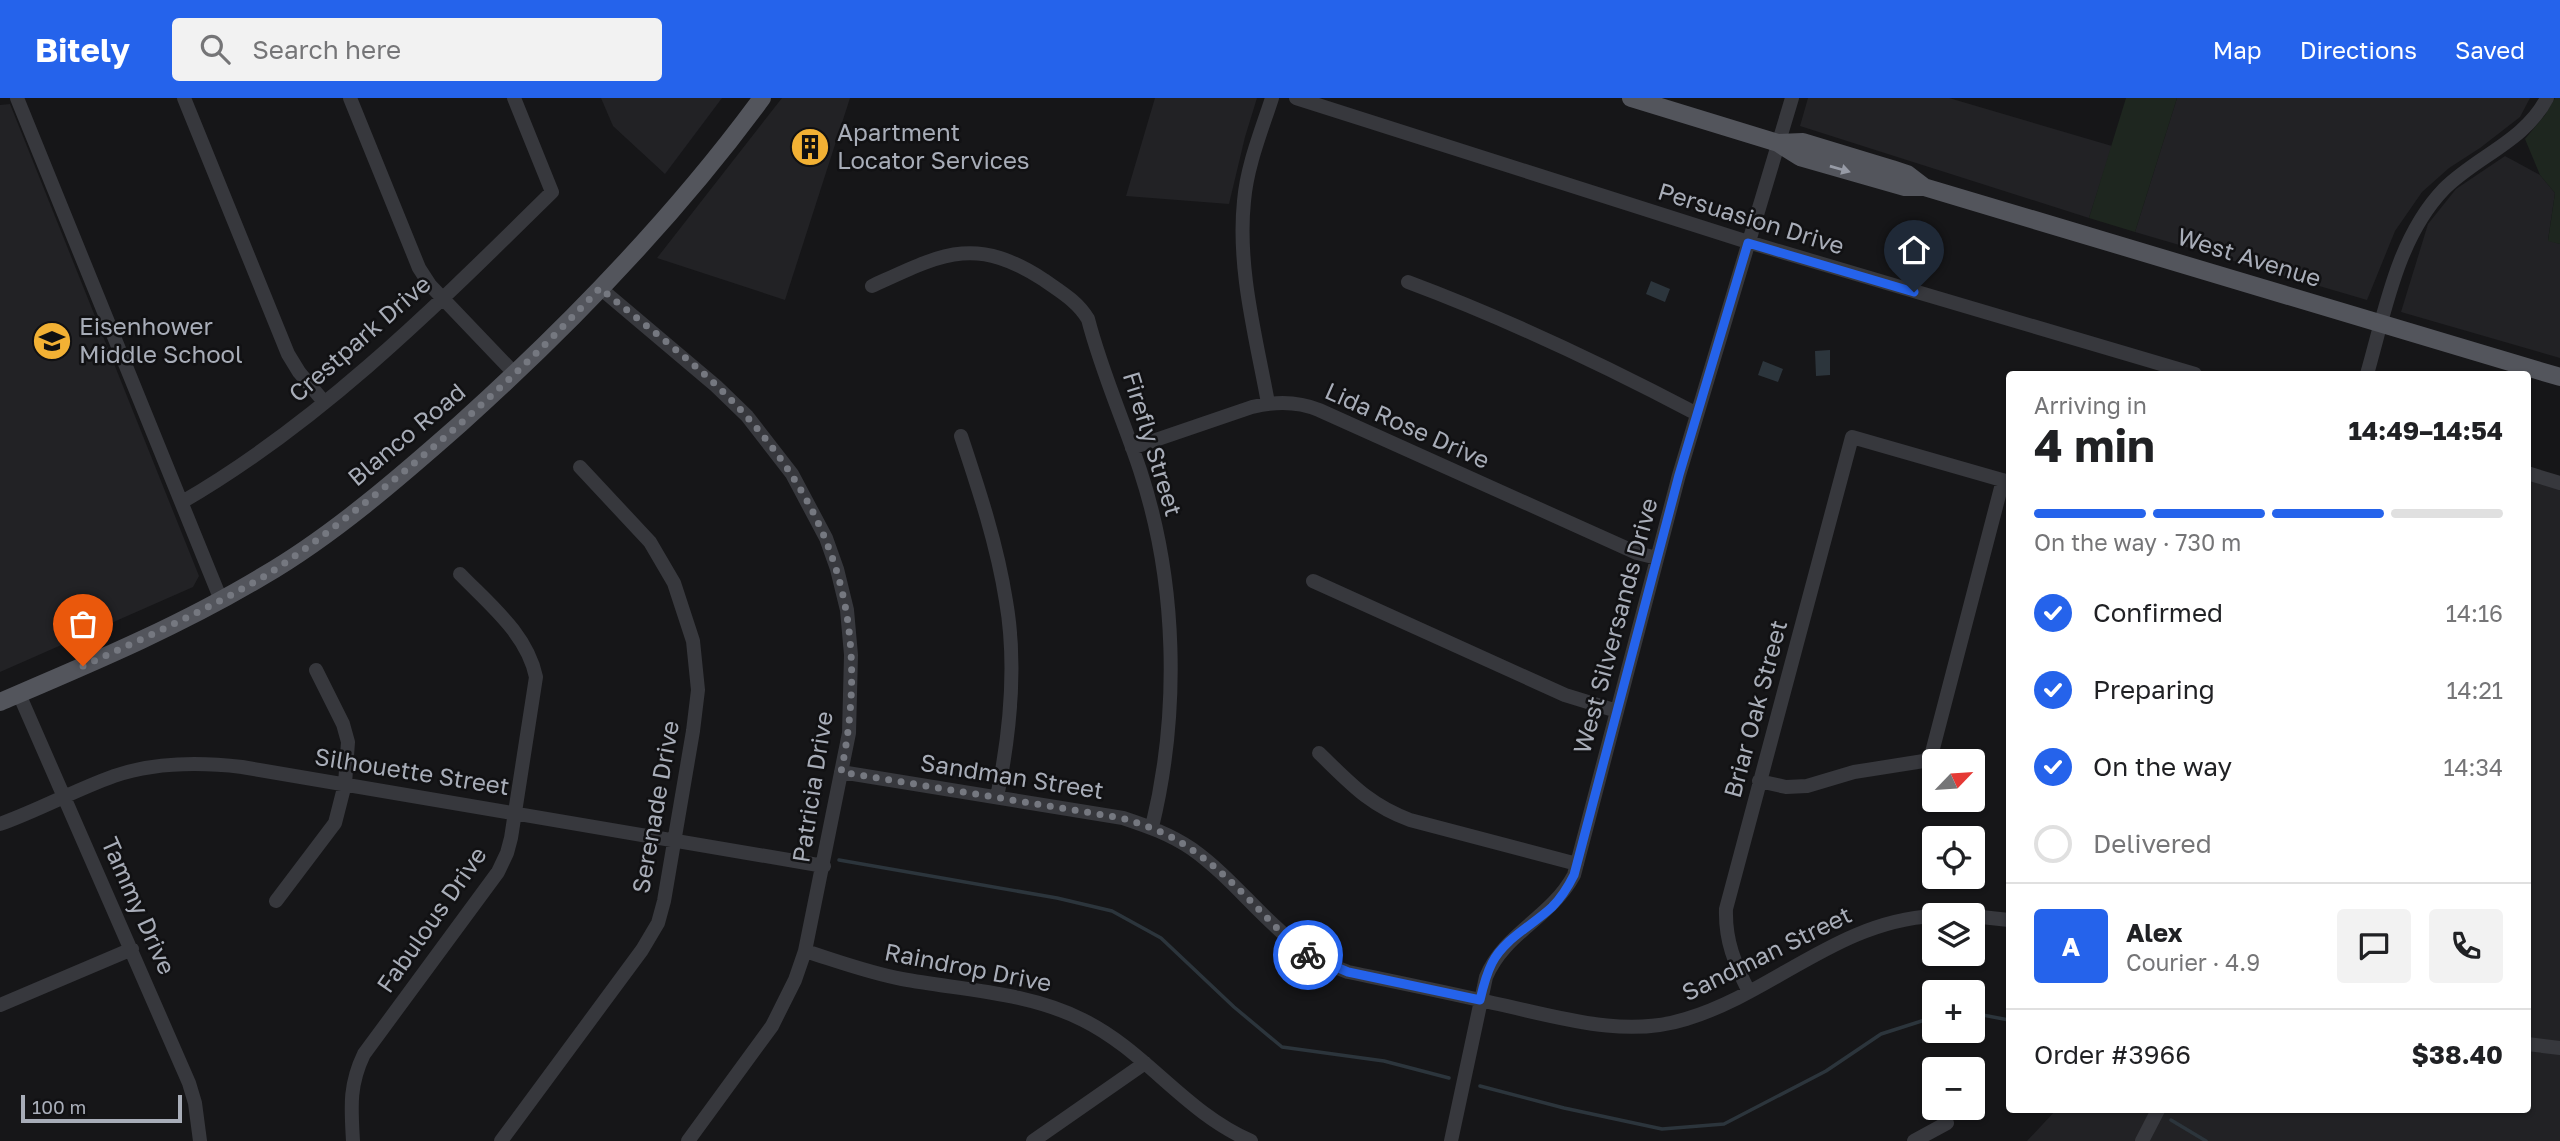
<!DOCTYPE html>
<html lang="en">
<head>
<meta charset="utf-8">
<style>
	body { margin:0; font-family:"Golos Text",sans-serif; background:#f2f2f2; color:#202124; height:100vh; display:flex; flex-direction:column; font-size:26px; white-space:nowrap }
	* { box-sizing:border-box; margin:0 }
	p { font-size:23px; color:#757577 }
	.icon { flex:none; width:38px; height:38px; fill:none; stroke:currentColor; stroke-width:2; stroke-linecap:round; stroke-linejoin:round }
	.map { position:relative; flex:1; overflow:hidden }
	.drawer { position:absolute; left:2006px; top:273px; width:525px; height:742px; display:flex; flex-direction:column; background:#fff; border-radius:7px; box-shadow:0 2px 5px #0004 }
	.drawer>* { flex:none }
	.needle { width:46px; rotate:65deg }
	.controls { position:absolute; left:1922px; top:651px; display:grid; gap:14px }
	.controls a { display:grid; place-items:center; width:63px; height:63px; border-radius:7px; background:#fff; box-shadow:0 2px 5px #0004; font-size:35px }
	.scale { position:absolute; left:21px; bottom:18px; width:161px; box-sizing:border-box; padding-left:7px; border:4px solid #a8adb8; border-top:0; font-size:19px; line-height:24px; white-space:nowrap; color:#a8adb8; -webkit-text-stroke:5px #111113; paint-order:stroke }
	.pin { position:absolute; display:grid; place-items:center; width:60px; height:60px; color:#fff; margin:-72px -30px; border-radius:50% 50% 50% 0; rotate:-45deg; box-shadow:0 0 7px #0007 }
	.pin .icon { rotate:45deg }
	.courier { position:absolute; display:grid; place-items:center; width:70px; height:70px; margin:-35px; border:5px solid #2563eb; border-radius:50%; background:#fff; color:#222; box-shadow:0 2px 9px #0007 }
	.head em { font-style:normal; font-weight:700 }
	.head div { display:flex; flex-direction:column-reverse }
	.head { display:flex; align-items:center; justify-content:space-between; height:119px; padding:0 28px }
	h1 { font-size:46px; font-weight:700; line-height:52px }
	.bar { display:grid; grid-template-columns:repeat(4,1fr); gap:10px 7px; align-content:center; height:84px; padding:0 28px }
	.bar i { height:9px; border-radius:5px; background:#e0e0e0 }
	.bar .on { background:#2563eb }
	.bar p { grid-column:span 4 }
	.line { display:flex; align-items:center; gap:18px; padding:0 28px; border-top:2px solid #e0e0e0 }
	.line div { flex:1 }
	.round { display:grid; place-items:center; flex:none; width:74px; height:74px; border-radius:7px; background:#f2f2f2 }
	ol { padding:0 28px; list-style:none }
	li { display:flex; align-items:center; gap:21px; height:77px }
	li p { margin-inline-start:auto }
	li .icon { padding:7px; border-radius:50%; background:#2563eb; color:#fff; stroke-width:4 }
	li:last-child { color:#757577 }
	li i { width:38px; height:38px; border:4px solid #e0e0e0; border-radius:50% }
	header { display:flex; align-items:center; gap:42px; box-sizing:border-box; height:98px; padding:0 35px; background:#2563eb; color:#fff }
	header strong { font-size:33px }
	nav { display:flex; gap:38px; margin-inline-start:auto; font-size:24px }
	.search { width:490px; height:63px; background:#f2f2f2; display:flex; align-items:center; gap:18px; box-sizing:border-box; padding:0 24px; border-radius:7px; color:#757577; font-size:26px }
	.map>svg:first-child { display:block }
	.built { fill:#222225 }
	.green { fill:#1e261f }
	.water { fill:#2c353c }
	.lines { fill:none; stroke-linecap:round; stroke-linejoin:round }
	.stream { stroke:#2c353c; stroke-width:3.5 }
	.minor { stroke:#37383d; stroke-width:14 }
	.major { stroke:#53555c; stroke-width:18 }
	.oneway { fill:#979ba6 }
	.done { stroke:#757880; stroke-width:7; stroke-dasharray:0 12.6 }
	.route { stroke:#2563eb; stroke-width:9 }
	.labels { text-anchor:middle; stroke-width:5; stroke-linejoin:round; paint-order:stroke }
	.poi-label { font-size:24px; fill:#a8adb8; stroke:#111113; text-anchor:start }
	.street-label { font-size:24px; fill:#a8adb8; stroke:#111113 }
</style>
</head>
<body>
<header>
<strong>Bitely</strong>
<div class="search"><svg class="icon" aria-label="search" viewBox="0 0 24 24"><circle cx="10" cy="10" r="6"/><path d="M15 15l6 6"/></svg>Search here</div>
<nav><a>Map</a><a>Directions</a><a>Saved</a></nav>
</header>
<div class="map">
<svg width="2560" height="1043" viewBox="0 0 2560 1043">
	<rect width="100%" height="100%" fill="#161618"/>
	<path class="built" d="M601,0H722L665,76L613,28Z
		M782,0H850L785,202L657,160Z
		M1155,0H1257L1245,39L1229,106L1126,98Z
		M1808,0H1949L2112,48L2089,120L1800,28Z
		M2177,0H2530L2520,19L2480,50L2449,70L2422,94L2395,133L2367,202L2135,134Z
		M10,6L199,478L193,489L0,574V7Z
		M2505,58L2540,77L2555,95L2548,142L2560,146V260L2401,214L2428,126L2456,91Z
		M2527,381L2560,391V1043H2027L2056,1012H2527Z"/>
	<path class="green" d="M2126,0H2177L2135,134L2089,120Z
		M2555,0H2560V146L2548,143L2555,95L2540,77L2525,41L2545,17Z"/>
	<path class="water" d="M1651,183L1670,191L1665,204L1646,196Z
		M1830,252V277L1816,278L1815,253Z
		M1763,263L1783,271L1778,284L1758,277Z"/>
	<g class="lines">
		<path class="stream" d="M839,762L1057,800L1112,813L1161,840L1234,909L1282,949L1384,963L1449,980
			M1972,915L2009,922
			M1480,988L1564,1010L1662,1031L1724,1026L1826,973L1881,936L1934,919
			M2171,1022L2206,1043"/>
		<path class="minor" d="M17,0L221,502
			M184,0L288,256L299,274L324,304
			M350,0L419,170L430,187L514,275
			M1296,0L1748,144L2195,276
			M1408,184C1507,221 1604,267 1697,316
			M872,188C940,157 974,136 1044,182C1061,194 1077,203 1088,221C1101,272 1123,321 1140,372C1177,484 1180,614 1152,729
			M600,190L716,288L747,318L792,376L826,440L837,471L847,512L851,557L849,635L805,853L795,882L772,928L688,1043
			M2367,276C2385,214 2397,140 2444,91C2477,58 2525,43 2547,0
			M1268,305C1256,239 1237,170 1244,103C1247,68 1261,34 1272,0
			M961,338C979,392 997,446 1006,503C1017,566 1010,636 997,699
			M1132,350L1252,309C1276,303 1297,303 1319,312L1637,455L1657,460
			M2527,375L2560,385
			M182,404C322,323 438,206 552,94L514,0
			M1313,483L1565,597L1617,613
			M19,596L189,985L195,1005L200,1043
			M1319,655C1350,685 1369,707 1410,722L1577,766
			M841,674L1123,720C1147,728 1170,736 1192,751C1248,791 1279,851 1348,874C1396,884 1445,894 1493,905C1556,918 1623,941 1686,921C1773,895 1838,823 1934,818
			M1759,683L1786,689L1807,688L1854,674L1930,662L2003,382
			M0,726C39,712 75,692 114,678C155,664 199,664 242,669L824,768
			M276,803L335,725L345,686L348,644L343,626L316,572
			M1957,817H1960
			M1972,818L2009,822
			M805,853C837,863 869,875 902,881C962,892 1028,894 1083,922C1146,953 1184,1014 1251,1043
			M1749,894C1735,866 1725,843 1726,811L1852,339L2009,384
			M0,907L132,851
			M2527,946L2560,950
			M353,1043C351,1009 349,987 364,956L498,774L507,755L511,740L536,579C527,536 490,507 460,476
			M501,1043L642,852L658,825L664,803L693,633L698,592L693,543L674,485L650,444L580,369
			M1033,1043L1145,965
			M1451,1043L1486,879C1505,834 1550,821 1574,777L1679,377L1792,0
			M1914,1043L1947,1025
			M2142,1043L2158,1012"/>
		<path class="major" d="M1631,0L1778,45L1800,59L1905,89H1924L2560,279
			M1778,45L1803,44L1892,71L1907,76L1924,89
			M0,604C89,566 180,528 263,478C332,438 400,379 460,326C570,227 674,120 762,0"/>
	</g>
	<defs><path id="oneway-solid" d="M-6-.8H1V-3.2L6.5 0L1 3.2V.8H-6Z" transform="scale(1.75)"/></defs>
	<use class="oneway" href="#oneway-solid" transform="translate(1840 71) rotate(16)"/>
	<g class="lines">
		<path class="done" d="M83,568C144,540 205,513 263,479C299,457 333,430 366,404C449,339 528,267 600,190C649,231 706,272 748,320C840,424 870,537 841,674L1122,720C1147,728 1170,736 1191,751C1228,776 1261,815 1293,846L1308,857"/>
		<path class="route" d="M1308,857L1348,874L1480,902C1483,889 1486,877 1492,865C1504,841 1533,827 1552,809C1561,800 1568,789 1574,777L1679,377L1748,145L1914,194"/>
	</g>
	<defs>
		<g id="building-disc" transform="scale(2.0125)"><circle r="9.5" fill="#f2b134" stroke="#111113"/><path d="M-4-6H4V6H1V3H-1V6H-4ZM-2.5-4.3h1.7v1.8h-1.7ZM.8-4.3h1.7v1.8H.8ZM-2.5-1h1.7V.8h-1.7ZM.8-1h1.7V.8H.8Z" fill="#111"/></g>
		<g id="school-disc" transform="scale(2.0125)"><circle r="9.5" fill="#f2b134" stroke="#111113"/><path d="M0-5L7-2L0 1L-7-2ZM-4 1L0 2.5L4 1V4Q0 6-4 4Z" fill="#111"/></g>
	</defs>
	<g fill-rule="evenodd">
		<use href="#building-disc" x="810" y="49"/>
		<use href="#school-disc" x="52" y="243"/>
	</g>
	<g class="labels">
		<g class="poi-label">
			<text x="837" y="43">Apartment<tspan x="837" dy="28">Locator Services</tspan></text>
			<text x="79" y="237">Eisenhower<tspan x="79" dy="28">Middle School</tspan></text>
		</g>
		<g class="street-label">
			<text transform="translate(1751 121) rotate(17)" y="8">Persuasion Drive</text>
			<text transform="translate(2249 160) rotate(17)" y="8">West Avenue</text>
			<text transform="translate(360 241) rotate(-41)" y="8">Crestpark Drive</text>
			<text transform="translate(1407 328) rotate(24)" y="8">Lida Rose Drive</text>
			<text transform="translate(407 337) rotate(-40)" y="8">Blanco Road</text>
			<text transform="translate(1152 346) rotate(73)" y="8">Firefly Street</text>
			<text transform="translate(1616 528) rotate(-75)" y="8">West Silversands Drive</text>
			<text transform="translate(1756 611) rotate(-75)" y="8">Briar Oak Street</text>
			<text transform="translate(412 674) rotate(9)" y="8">Silhouette Street</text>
			<text transform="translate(1012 679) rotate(9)" y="8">Sandman Street</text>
			<text transform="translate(813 689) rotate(-81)" y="8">Patricia Drive</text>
			<text transform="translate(656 709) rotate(-80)" y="8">Serenade Drive</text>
			<text transform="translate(138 808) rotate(66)" y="8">Tammy Drive</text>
			<text transform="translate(432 822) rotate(-55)" y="8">Fabulous Drive</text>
			<text transform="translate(1767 856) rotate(-26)" y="8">Sandman Street</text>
			<text transform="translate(968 870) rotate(11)" y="8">Raindrop Drive</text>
		</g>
	</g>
</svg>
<div class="controls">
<a><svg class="needle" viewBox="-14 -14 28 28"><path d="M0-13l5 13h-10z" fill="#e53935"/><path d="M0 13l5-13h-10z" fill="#757577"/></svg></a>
<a><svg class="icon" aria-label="locate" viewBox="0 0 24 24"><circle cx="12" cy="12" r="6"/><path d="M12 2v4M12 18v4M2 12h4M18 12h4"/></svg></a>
<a><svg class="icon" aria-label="layers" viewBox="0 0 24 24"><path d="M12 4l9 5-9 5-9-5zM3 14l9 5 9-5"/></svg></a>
<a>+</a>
<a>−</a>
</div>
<div class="scale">100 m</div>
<div class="pin" style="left:83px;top:568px;background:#ea580c"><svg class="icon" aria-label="bag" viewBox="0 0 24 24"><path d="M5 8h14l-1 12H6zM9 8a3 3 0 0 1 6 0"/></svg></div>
<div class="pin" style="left:1914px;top:194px;background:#1f2937"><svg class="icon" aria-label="home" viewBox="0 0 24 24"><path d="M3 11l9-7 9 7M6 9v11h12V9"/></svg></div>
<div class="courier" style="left:1308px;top:857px"><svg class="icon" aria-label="bike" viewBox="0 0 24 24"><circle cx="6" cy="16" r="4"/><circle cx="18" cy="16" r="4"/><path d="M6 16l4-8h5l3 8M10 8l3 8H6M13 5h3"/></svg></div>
<section class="drawer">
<div class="head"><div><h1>4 min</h1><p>Arriving in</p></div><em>14:49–14:54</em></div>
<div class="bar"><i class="on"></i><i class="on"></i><i class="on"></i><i></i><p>On the way · 730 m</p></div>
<ol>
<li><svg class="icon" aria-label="check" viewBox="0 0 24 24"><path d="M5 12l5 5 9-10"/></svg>Confirmed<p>14:16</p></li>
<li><svg class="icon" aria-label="check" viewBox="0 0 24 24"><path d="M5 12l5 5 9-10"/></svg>Preparing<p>14:21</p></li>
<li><svg class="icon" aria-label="check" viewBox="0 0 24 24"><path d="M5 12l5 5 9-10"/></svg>On the way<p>14:34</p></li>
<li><i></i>Delivered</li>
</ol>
<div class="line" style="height:126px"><b class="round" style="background:#2563eb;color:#fff">A</b><div><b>Alex</b><p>Courier · 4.9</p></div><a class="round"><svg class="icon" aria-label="chat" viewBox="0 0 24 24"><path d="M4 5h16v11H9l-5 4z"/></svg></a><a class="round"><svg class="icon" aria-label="phone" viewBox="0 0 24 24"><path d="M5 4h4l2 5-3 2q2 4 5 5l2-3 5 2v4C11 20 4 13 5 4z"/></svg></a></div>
<div class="line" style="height:91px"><div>Order #3966</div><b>$38.40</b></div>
</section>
</div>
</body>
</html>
